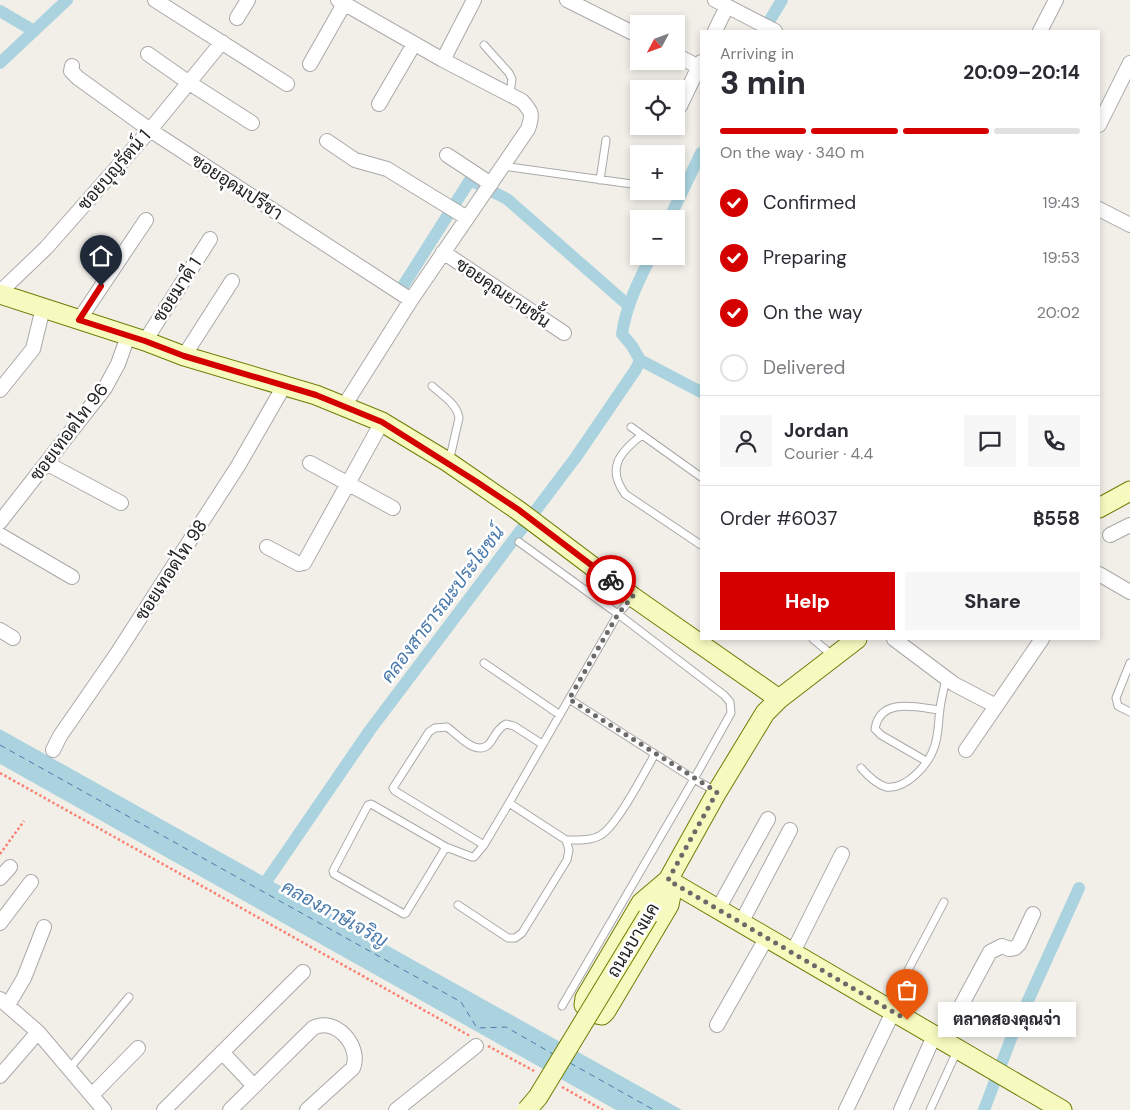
<!DOCTYPE html>
<html lang="en">
<head>
<meta charset="utf-8">
<style>
	body { margin:0; font-family:"DM Sans",Sarabun,sans-serif; background:#f7f7f7; color:#2b2b33; height:100vh; display:flex; flex-direction:column; font-size:19px; white-space:nowrap }
	* { box-sizing:border-box; margin:0 }
	p { font-size:16px; color:#7c7c81 }
	.icon { flex:none; width:28px; height:28px; fill:none; stroke:currentColor; stroke-width:2; stroke-linecap:round; stroke-linejoin:round }
	.map { position:relative; flex:1; overflow:hidden }
	.side { position:absolute; left:700px; top:30px; width:400px; height:610px; display:flex; flex-direction:column; background:#fff; border-radius:0px; box-shadow:0 2px 8px #0003 }
	.side>* { flex:none }
	.needle { width:32px; rotate:229deg }
	.tools { position:absolute; left:630px; top:15px; display:grid; gap:10px }
	.tools a { display:grid; place-items:center; width:55px; height:55px; border-radius:0px; background:#fff; box-shadow:0 2px 8px #0003; font-size:25px }
	.pin { position:absolute; display:grid; place-items:center; width:42px; height:42px; color:#fff; margin:-51px -21px; border-radius:50% 50% 50% 0; rotate:-45deg; box-shadow:0 0 5px #0007 }
	.pin .icon { rotate:45deg }
	.courier { position:absolute; display:grid; place-items:center; width:50px; height:50px; margin:-25px; border:4px solid #d40000; border-radius:50%; background:#fff; color:#222; box-shadow:0 1px 6px #0007 }
	.bubble { position:absolute; height:35px; border-radius:0px; background:#fff; box-shadow:0 2px 8px #0003; font-size:16px; font-weight:800; line-height:35px; text-align:center }
	.headline em { font-style:normal; font-weight:800 }
	.headline div { display:flex; flex-direction:column-reverse }
	.headline { display:flex; align-items:center; justify-content:space-between; height:85px; padding:0 20px }
	h1 { font-size:32px; font-weight:800; line-height:38px }
	.bar { display:grid; grid-template-columns:repeat(4,1fr); gap:8px 5px; align-content:center; height:60px; padding:0 20px }
	.bar i { height:6px; border-radius:4px; background:#e1e1e2 }
	.bar .selected { background:#d40000 }
	.bar p { grid-column:span 4 }
	.line { display:flex; align-items:center; gap:12px; padding:0 20px; border-top:1px solid #e1e1e2 }
	.line div { flex:1 }
	.round { display:grid; place-items:center; flex:none; width:52px; height:52px; border-radius:0px; background:#f7f7f7 }
	ol { padding:0 20px; list-style:none }
	li { display:flex; align-items:center; gap:15px; height:55px }
	li p { margin-inline-start:auto }
	li .icon { padding:5px; border-radius:50%; background:#d40000; color:#fff; stroke-width:4 }
	li:last-child { color:#7c7c81 }
	li i { width:28px; height:28px; border:2px solid #e1e1e2; border-radius:50% }
	.primary-button { display:flex; gap:10px; margin-top:auto; padding:10px 20px }
	.primary-button a { flex:1; height:58px; border-radius:0px; background:#d40000; color:#fff; font-size:20px; font-weight:800; line-height:58px; text-align:center }
	.primary-button a+a { background:#f7f7f7; color:#2b2b33 }
	.map>svg:first-child { display:block }
	.water { fill:#aad3df }
	.lines { fill:none; stroke-linecap:round; stroke-linejoin:round }
	.canal { stroke:#aad3df; stroke-width:12 }
	.ferry { stroke:#4a7aab; stroke-width:1; stroke-dasharray:6 5; stroke-linecap:butt }
	.lane-casing { stroke:#a9a9a9; stroke-width:9 }
	.street-casing { stroke:#a9a9a9; stroke-width:16 }
	.secondary-casing { stroke:#707d05; stroke-width:21 }
	.path { stroke:#fa8072; stroke-width:2.5; stroke-dasharray:2.5 2.5; stroke-linecap:butt }
	.lane { stroke:#fff; stroke-width:7 }
	.street { stroke:#fff; stroke-width:14 }
	.secondary { stroke:#f7fabf; stroke-width:19 }
	.secondary-bridge-casing { stroke:#707d05; stroke-width:21; stroke-linecap:butt }
	.secondary-bridge { stroke:#f7fabf; stroke-width:19 }
	.done { stroke:#6b6a68; stroke-width:5; stroke-dasharray:0 9 }
	.route { stroke:#d40000; stroke-width:6 }
	.labels { text-anchor:middle; stroke-width:5; stroke-linejoin:round; paint-order:stroke }
	.street-label { font-size:18px; fill:#222; stroke:#fff }
	.water-label { font-size:19px; font-style:italic; fill:#4a7aab; stroke:#fff }
</style>
</head>
<body>
<div class="map">
<svg width="1130" height="1110" viewBox="0 0 1130 1110">
	<rect width="100%" height="100%" fill="#f2efe9"/>
	<path class="water" d="M0,729L682,1110H616L0,764Z"/>
	<g class="lines">
		<path class="canal" d="M0,11L34,31
			M763,31L782,0
			M0,63L67,0
			M669,219L701,153
			M403,286L470,180L507,199L629,306
			M640,360L701,392
			M259,892L370,730L576,457L636,369L640,360L632,346L622,334C626,306 638,282 651,256
			M984,1110L1012,1036L1079,888"/>
		<path class="ferry" d="M0,745L461,1002L477,1028L506,1027L553,1054
			M570,1063L654,1110"/>
		<g class="lane-casing">
			<path id="lane" d="M484,45L509,73L512,79L510,94
				M503,166L639,185
				M600,180L606,140
				M432,386C443,396 457,404 459,418L449,462
				M631,427L701,477
				M642,435C620,452 606,468 625,494L701,545
				M519,542L618,614L724,695L730,702L731,713L694,779L569,699
				M813,639L833,656
				M484,663L560,715
				M1130,663L1116,698L1118,706L1130,712
				M926,761L881,735L875,729C880,697 916,707 939,710
				M861,768C868,776 876,784 886,787C906,790 928,765 934,748C939,735 938,722 940,709C941,699 944,689 946,679
				M566,840C577,840 591,841 601,835C618,824 644,773 655,754
				M484,845L395,791L393,788L429,732L435,728L447,727C457,734 475,756 488,745C495,738 495,730 506,724L514,726L542,744
				M446,847L406,913L404,914L334,874L333,871L368,805L371,804L446,847L472,857H474L484,845L509,803L618,614L633,597
				M458,905L508,938H515L522,933L567,860L569,850L566,840L509,803
				M562,1006L694,779L715,791
				M888,1008L944,902
				M69,1069L129,997
				M930,1110L957,1051"/>
		</g>
		<g class="street-casing">
			<path id="street" d="M155,0L287,84
				M338,0L443,60L522,101C532,112 533,114 528,129L411,300L344,406
				M567,0L639,36
				M715,0L775,31
				M237,18L248,0
				M715,31L727,6
				M1040,31L1056,0
				M148,54L188,82L252,123
				M676,55L699,67
				M443,60L474,0
				M310,64L344,4
				M72,66L71,71L78,78L150,130L411,300
				M379,104L414,44
				M680,106L701,62
				M1099,125L1130,63
				M327,141L355,160L387,169L467,218
				M447,155L491,184
				M1099,209L1130,225
				M443,252L564,333
				M0,292L46,248L150,130L222,42
				M79,320L146,220
				M145,341L210,239
				M184,356L232,281
				M0,390L33,349L43,308
				M46,463L121,503
				M310,463L393,508
				M0,522L105,388L118,364L128,336
				M0,535L72,577
				M1110,535L1130,525
				M267,547L299,564L304,563L382,422
				M1099,574L1130,592
				M0,630L13,638
				M894,639L954,684L996,706
				M53,750L60,736L116,655L238,466L284,386
				M966,750L1042,639
				M0,878L10,867
				M718,909L768,819
				M0,923L31,882
				M741,923L790,830
				M793,952L842,854
				M0,999L38,1032L104,1110
				M8,1005L24,978L44,927
				M717,1025L767,937
				M942,1041L990,952L1002,946L1009,949L1015,948L1019,944L1033,914
				M222,1052L254,1086
				M0,1076L38,1032
				M92,1095L138,1048
				M164,1110L303,972
				M230,1110L313,1028C335,1016 362,1046 353,1068L307,1110
				M396,1110L476,1046
				M846,1110L893,1012
				M901,1110L934,1036"/>
		</g>
		<g class="secondary-casing">
			<path id="secondary" d="M0,294L145,341L184,356L316,395L382,422L448,462L519,511L633,597L779,699
				M1099,508L1130,491
				M668,880L1062,1110
				M668,880L671,895L669,905L606,1011L602,1015C594,1014 588,1011 584,1005L585,998L641,903Z
				M648,916L717,792L765,713L779,699L857,639"/>
		</g>
		<path class="path" d="M0,773L470,1036
			M0,854L24,821
			M488,1046L536,1072
			M562,1087L603,1110"/>
		<use href="#lane" class="lane"/>
		<use href="#street" class="street"/>
		<use href="#secondary" class="secondary"/>
		<g class="secondary-bridge-casing">
			<path id="secondary-bridge" d="M527,1110L538,1097L648,916"/>
		</g>
		<use href="#secondary-bridge" class="secondary-bridge"/>
	</g>
	<g class="lines">
		<path class="done" d="M611,580L633,596L618,614L569,699L717,792L668,880L907,1020"/>
		<path class="route" d="M101,286L79,320L145,341L184,356L316,395L382,422L477,482L519,510L611,580"/>
	</g>
	<g class="labels">
		<g class="street-label">
			<text transform="translate(114 170) rotate(-49)" y="6">ซอยบุญรัตน์ 1</text>
			<text transform="translate(237 187) rotate(33)" y="6">ซอยอุดมปรีชา</text>
			<text transform="translate(177 290) rotate(-57)" y="6">ซอยมาดี 1</text>
			<text transform="translate(503 293) rotate(34)" y="6">ซอยคุณยายชั้น</text>
			<text transform="translate(69 432) rotate(-53)" y="6">ซอยเทอดไท 96</text>
			<text transform="translate(171 570) rotate(-57)" y="6">ซอยเทอดไท 98</text>
			<text transform="translate(633 940) rotate(-59)" y="6">ถนนบางแค</text>
		</g>
		<g class="water-label">
			<text transform="translate(442 604) rotate(-53)" y="7">คลองสาธารณะประโยชน์</text>
			<text transform="translate(335 913) rotate(29)" y="7">คลองภาษีเจริญ</text>
		</g>
	</g>
</svg>
<div class="tools">
<a><svg class="needle" viewBox="-14 -14 28 28"><path d="M0-13l5 13h-10z" fill="#e53935"/><path d="M0 13l5-13h-10z" fill="#7c7c81"/></svg></a>
<a><svg class="icon" aria-label="locate" viewBox="0 0 24 24"><circle cx="12" cy="12" r="6"/><path d="M12 2v4M12 18v4M2 12h4M18 12h4"/></svg></a>
<a>+</a>
<a>−</a>
</div>
<div class="pin" style="left:907px;top:1020px;background:#ea580c"><svg class="icon" aria-label="bag" viewBox="0 0 24 24"><path d="M5 8h14l-1 12H6zM9 8a3 3 0 0 1 6 0"/></svg></div>
<div class="pin" style="left:101px;top:286px;background:#1f2937"><svg class="icon" aria-label="home" viewBox="0 0 24 24"><path d="M3 11l9-7 9 7M6 9v11h12V9"/></svg></div>
<div class="courier" style="left:611px;top:580px"><svg class="icon" aria-label="bike" viewBox="0 0 24 24"><circle cx="6" cy="16" r="4"/><circle cx="18" cy="16" r="4"/><path d="M6 16l4-8h5l3 8M10 8l3 8H6M13 5h3"/></svg></div>
<div class="bubble" style="left:938px;top:1002px;width:138px">ตลาดสองคุณจ่า</div>
<section class="side">
<div class="headline"><div><h1>3 min</h1><p>Arriving in</p></div><em>20:09–20:14</em></div>
<div class="bar"><i class="selected"></i><i class="selected"></i><i class="selected"></i><i></i><p>On the way · 340 m</p></div>
<ol>
<li><svg class="icon" aria-label="check" viewBox="0 0 24 24"><path d="M5 12l5 5 9-10"/></svg>Confirmed<p>19:43</p></li>
<li><svg class="icon" aria-label="check" viewBox="0 0 24 24"><path d="M5 12l5 5 9-10"/></svg>Preparing<p>19:53</p></li>
<li><svg class="icon" aria-label="check" viewBox="0 0 24 24"><path d="M5 12l5 5 9-10"/></svg>On the way<p>20:02</p></li>
<li><i></i>Delivered</li>
</ol>
<div class="line" style="height:90px"><a class="round"><svg class="icon" aria-label="person" viewBox="0 0 24 24"><circle cx="12" cy="8" r="4"/><path d="M4 21q1-7 8-7t8 7"/></svg></a><div><b>Jordan</b><p>Courier · 4.4</p></div><a class="round"><svg class="icon" aria-label="chat" viewBox="0 0 24 24"><path d="M4 5h16v11H9l-5 4z"/></svg></a><a class="round"><svg class="icon" aria-label="phone" viewBox="0 0 24 24"><path d="M5 4h4l2 5-3 2q2 4 5 5l2-3 5 2v4C11 20 4 13 5 4z"/></svg></a></div>
<div class="line" style="height:65px"><div>Order #6037</div><b>฿558</b></div>
<div class="primary-button"><a>Help</a><a>Share</a></div>
</section>
</div>
</body>
</html>
